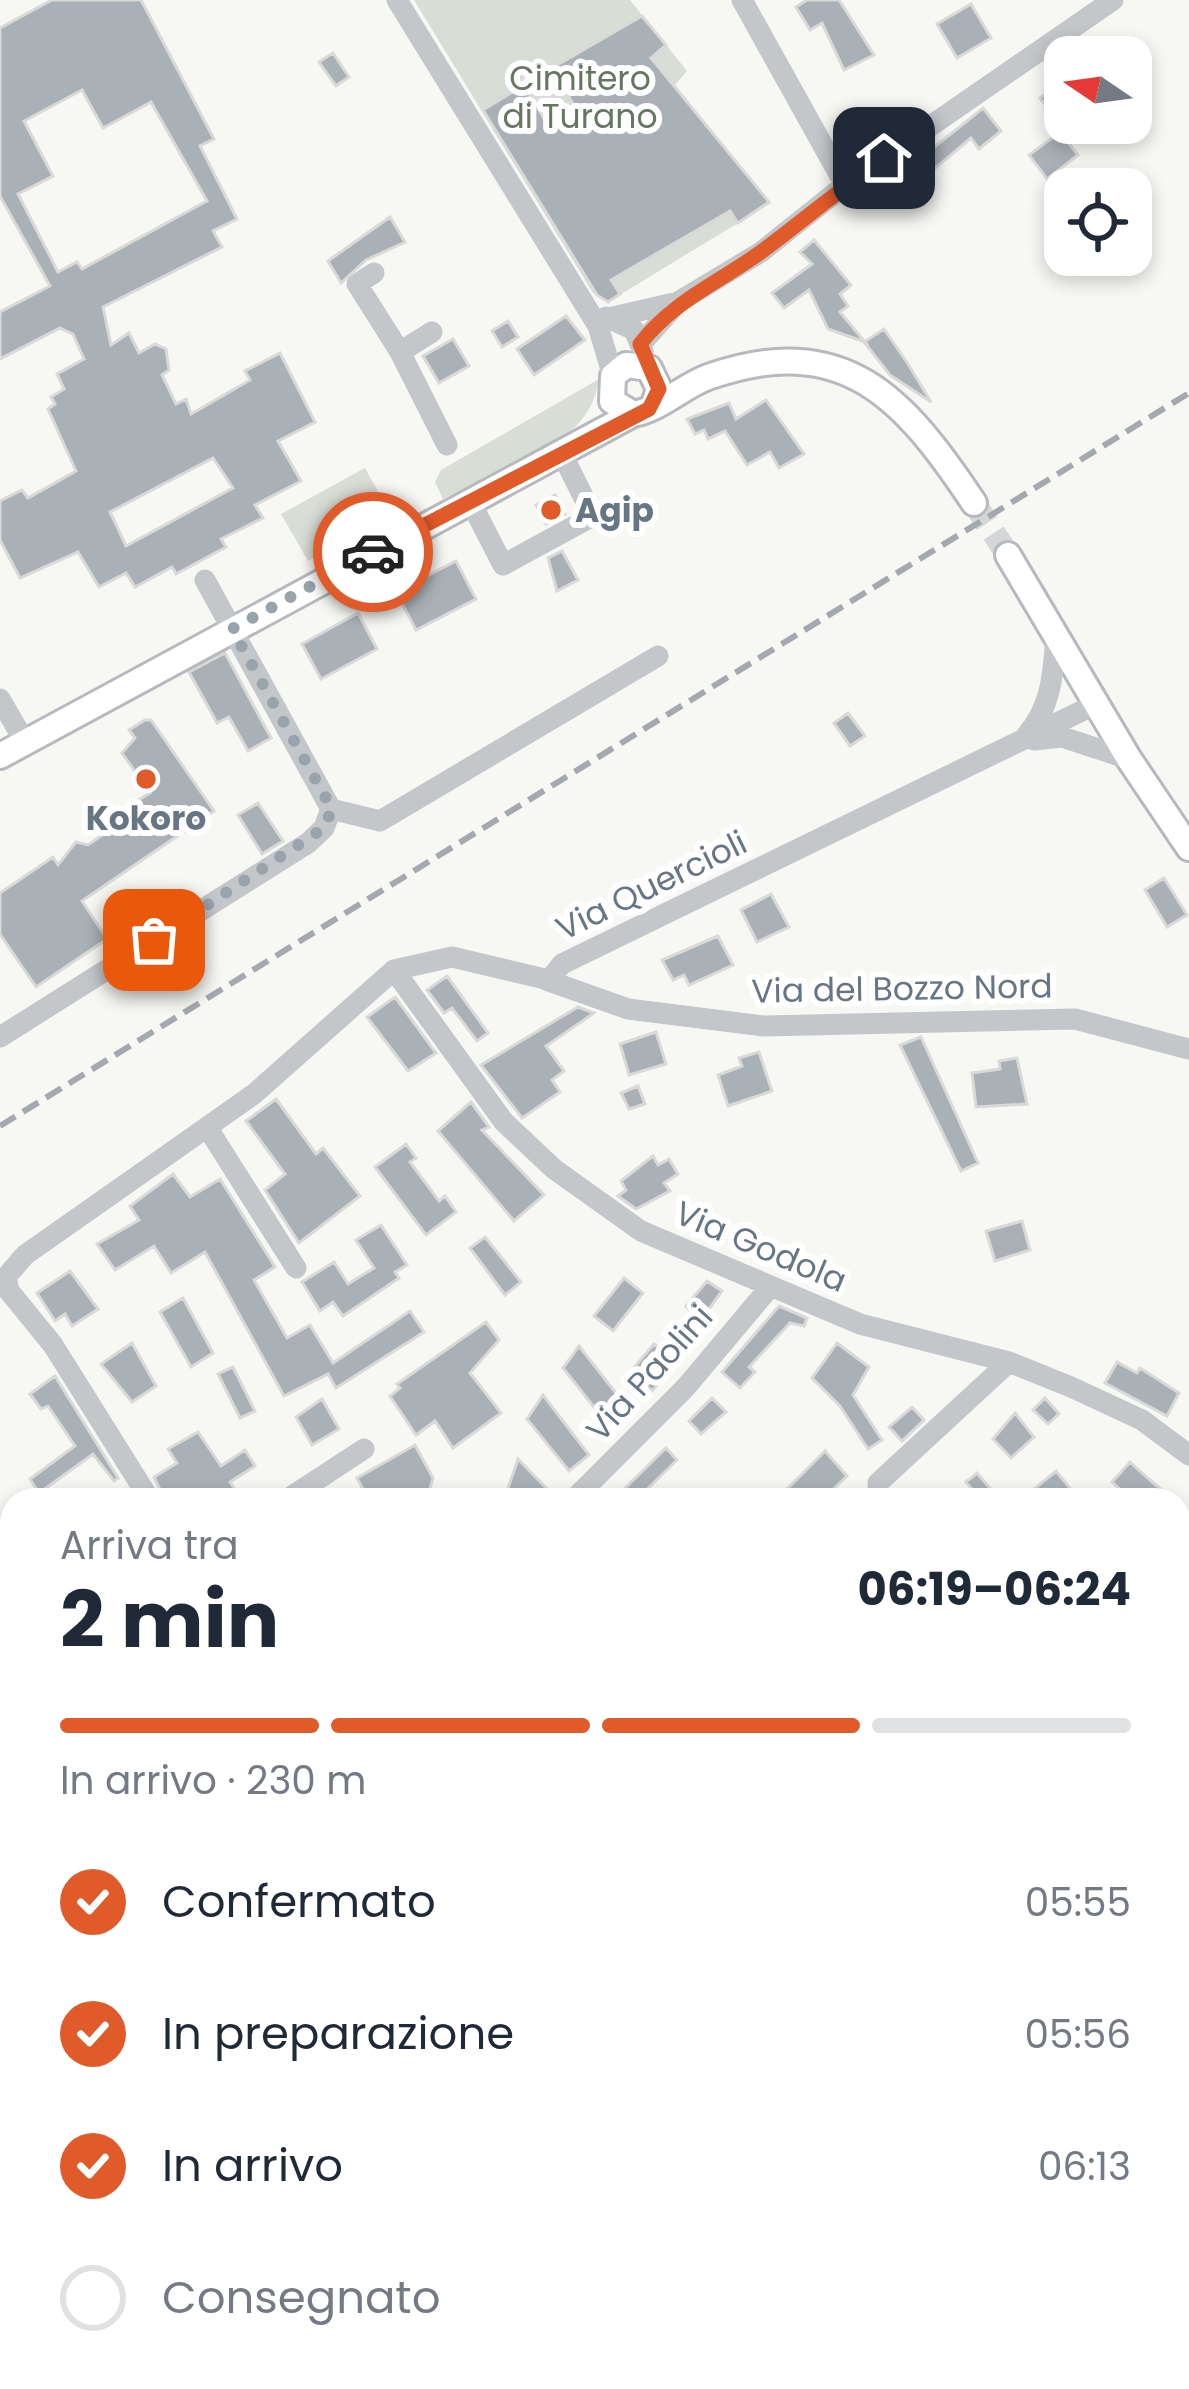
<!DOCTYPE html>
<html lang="it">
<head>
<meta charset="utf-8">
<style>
	body { margin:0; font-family:Poppins,sans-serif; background:#f2f2f3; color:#1f2937; height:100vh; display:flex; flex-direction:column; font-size:45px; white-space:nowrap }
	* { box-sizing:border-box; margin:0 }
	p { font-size:39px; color:#747a83 }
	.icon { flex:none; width:66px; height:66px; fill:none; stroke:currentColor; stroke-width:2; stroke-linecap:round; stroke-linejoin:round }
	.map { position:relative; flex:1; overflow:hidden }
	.drawer { position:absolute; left:0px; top:1488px; width:1191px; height:903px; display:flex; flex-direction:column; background:#fff; border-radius:36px 36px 0 0; box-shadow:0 6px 18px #0003 }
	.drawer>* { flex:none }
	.needle { width:78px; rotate:283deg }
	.fabs { position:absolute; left:1044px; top:36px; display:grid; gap:24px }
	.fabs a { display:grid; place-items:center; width:108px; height:108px; border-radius:24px; background:#fff; box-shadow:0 6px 18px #0003; font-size:60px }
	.pin { position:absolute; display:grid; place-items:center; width:102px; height:102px; color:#fff; margin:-51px; border-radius:24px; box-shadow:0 6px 18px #0006 }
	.courier { position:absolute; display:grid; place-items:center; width:120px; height:120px; margin:-60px; border:9px solid #e15a2a; border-radius:50%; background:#fff; color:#222; box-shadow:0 3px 15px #0007 }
	.headline em { font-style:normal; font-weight:700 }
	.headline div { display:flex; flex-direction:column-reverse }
	.headline { display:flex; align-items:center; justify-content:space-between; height:204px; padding:0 60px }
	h1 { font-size:78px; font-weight:700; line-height:90px }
	.bar { display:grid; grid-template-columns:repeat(4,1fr); gap:18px 12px; align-content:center; height:144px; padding:0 60px }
	.bar i { height:15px; border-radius:9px; background:#e0e1e3 }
	.bar .selected { background:#e15a2a }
	.bar p { grid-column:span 4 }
	ol { padding:0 60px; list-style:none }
	li { display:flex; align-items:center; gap:36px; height:132px }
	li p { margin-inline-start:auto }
	li .icon { padding:12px; border-radius:50%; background:#e15a2a; color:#fff; stroke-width:4 }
	li:last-child { color:#747a83 }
	li i { width:66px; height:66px; border:6px solid #e0e1e3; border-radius:50% }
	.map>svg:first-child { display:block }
	.green { fill:#d8ded5 }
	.building { fill:#a9b1b7; stroke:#d9d9d7; stroke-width:3; fill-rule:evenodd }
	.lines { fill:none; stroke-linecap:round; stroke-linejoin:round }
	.major-tunnel { stroke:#d3d7d8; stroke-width:24; stroke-dasharray:24 12; stroke-linecap:butt }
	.major-casing { stroke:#b6babe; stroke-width:30 }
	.minor { stroke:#c3c7ca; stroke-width:21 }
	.major { stroke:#fff; stroke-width:24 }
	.rail { stroke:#a3a9af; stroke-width:6; stroke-dasharray:18 9; stroke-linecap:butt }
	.done { stroke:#99a3ac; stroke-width:12; stroke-dasharray:0 21.6 }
	.route { stroke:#e15a2a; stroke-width:15 }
	.poi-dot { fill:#e15a2a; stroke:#fff; stroke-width:4.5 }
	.labels { text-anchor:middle; stroke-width:12; stroke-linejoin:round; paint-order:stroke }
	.park-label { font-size:33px; fill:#657761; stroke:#fff }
	.poi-label { font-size:33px; font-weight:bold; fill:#667685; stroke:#fff; text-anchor:start }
	.street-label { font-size:33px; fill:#667685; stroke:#fff }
</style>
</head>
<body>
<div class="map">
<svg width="1189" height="2389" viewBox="0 0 1189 2389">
	<rect width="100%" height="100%" fill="#f7f7f4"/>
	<path class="green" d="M414,0H630L687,71L675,85L771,203L608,302L593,293Z
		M599,379C590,449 498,471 443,499L435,482L441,470Z
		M365,468L391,515L308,561L281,514Z
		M12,2188V2349L0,2332V2196Z"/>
	<path class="building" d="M52,0H141L214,139L200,146L237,219L213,231L222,247L103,307L111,345L129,333L139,353L155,344L166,349L169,370L162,375L176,404L186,399L191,414L250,380L245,371L280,353L315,422L278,441L301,481L255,505L263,518L221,539L226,547L176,574L172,567L135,587L126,573L99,587L78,552L20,578L0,540V501L22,490L28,498L76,471L48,409L55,404L51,397L64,389L57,374L84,359L73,334L60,328L0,359V312L50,286L0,196V28ZM82,90L103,128L151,102L207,201L82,269L77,262L58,272L18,194L53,176L24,121ZM213,458L233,488L126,546L110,512Z
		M807,0H839L874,55L844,70L822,23L810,30L796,7Z
		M971,4L991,38L957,58L937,24Z
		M642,16L666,45L651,58L769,202L738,223L730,211L611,280L620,294L608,302L597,295L483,110L524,85L545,120L573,104L552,68Z
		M333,53L349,77L336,86L319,62Z
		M1054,87L1065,101L1051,112L1040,98Z
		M983,108L1001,131L979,149L971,138L933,170L922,157Z
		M1060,132L1078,155L1047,179L1029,155Z
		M390,217L405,242L366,260L341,283L328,261Z
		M814,240L851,285L840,294L848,306L840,312L865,342L828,329L809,290L784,308L772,293L812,264L800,252Z
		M566,316L585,340L534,375L517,349Z
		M508,321L518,337L502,347L492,331Z
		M884,329L908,364L931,402L890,375L864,342Z
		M453,339L469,366L439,383L423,356Z
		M766,400L804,454L779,468L770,452L747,465L725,431L708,439L704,430L695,434L687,419L729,403L736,419Z
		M555,495L565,514L546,524L536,505Z
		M562,551L578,580L557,591L548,558Z
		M456,561L476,599L416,630L396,592Z
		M358,613L377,649L321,679L302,644Z
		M225,653L271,738L248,751L229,717L217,723L189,672Z
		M848,713L865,736L850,746L834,723Z
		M145,720H151L214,811L82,901L107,939L36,987L0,934V893L53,857L58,865L76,842L88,845L124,820L127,807L150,793L122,753L135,738L129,730Z
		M258,803L283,841L262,854L238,815Z
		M1164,878L1187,915L1167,927L1145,890Z
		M771,894L789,927L757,942L741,910Z
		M718,936L733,965L689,985L684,975L673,980L662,960Z
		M447,976L488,1033L477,1041L452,1008L444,1013L427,990Z
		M395,997L436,1053L408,1071L367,1017Z
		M578,1007L594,1013L546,1046L564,1071L552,1080L560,1092L522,1118L481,1065Z
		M656,1032L666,1064L629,1075L620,1044Z
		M921,1037L978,1163L961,1171L900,1045Z
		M759,1052L772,1091L728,1106L718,1075L742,1066L739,1058Z
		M1017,1058L1027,1104L976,1107L972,1073L1000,1069L999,1061Z
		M638,1086L645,1104L629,1109L621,1093Z
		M276,1099L316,1154L323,1148L360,1196L299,1243L265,1190L285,1174L246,1121Z
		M471,1102L489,1127L482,1130L544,1195L514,1221L438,1131Z
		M406,1144L416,1158L410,1162L439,1201L445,1196L456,1212L426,1235L375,1167Z
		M653,1156L658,1165L669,1159L678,1174L664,1183L670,1191L636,1209L618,1196L626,1190L621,1181Z
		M173,1174L190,1197L220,1179L275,1267L254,1280L287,1338L310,1325L333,1363L410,1311L424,1332L336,1388L328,1374L284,1396L205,1252L171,1273L154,1246L115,1270L97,1244L139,1220L130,1206Z
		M1022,1221L1030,1250L995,1261L986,1231Z
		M381,1225L407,1265L395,1272L399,1278L343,1316L333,1302L320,1311L302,1282L334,1262L348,1284L374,1268L356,1240Z
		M485,1237L521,1282L505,1295L470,1248Z
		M70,1271L98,1309L72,1326L65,1314L55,1321L37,1293Z
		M624,1278L643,1293L613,1331L594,1316Z
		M707,1281L722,1291L699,1323L686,1306Z
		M183,1298L213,1353L191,1367L160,1312Z
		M779,1306L807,1318L804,1326L790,1323L749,1367L755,1372L740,1388L722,1372Z
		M486,1322L499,1340L470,1373L501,1413L453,1448L435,1421L416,1435L390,1396L400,1388L397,1384Z
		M132,1343L156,1386L132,1402L101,1364Z
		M837,1343L869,1367L853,1395L882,1440L868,1449L840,1406L812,1378Z
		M654,1344L677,1362L652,1391L630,1372Z
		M579,1346L633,1415L613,1431L563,1368Z
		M1117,1362L1137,1373L1140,1368L1179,1393L1167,1416L1105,1383Z
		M233,1367L255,1411L240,1418L218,1374Z
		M55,1376L118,1478L114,1481L93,1454L39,1493L30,1479L75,1446L48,1406L41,1409L30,1394Z
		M543,1395L589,1455L569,1471L527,1419Z
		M712,1398L726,1412L701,1434L689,1421Z
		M1045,1398L1059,1414L1048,1424L1033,1410Z
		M322,1399L339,1429L312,1445L296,1417Z
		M912,1407L924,1420L902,1441L889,1427Z
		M1015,1413L1034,1437L1011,1458L993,1439Z
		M198,1432L221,1466L245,1450L255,1466L230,1482L241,1500H165L154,1477L177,1463L168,1449Z
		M415,1445L433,1478L427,1500H369L357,1478Z
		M666,1448L677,1460L636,1500H613Z
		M825,1451L847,1476L822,1500H776Z
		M518,1459L550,1492L542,1500H504Z
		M1130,1462L1151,1481L1174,1500H1132L1112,1482Z
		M1056,1471L1073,1492L1064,1500H1021Z
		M977,1473L1000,1500H959L972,1489L966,1482Z"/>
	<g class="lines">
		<path class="major-tunnel" d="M974,503L1008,555"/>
		<g class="major-casing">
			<path id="major" d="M654,404L659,389L649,368L626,365L613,376L612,401L633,414C659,410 683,386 708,377C844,329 904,398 974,503
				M1008,555L1129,759L1189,848
				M0,756L633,414"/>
		</g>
		<path class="minor" d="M397,0L598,326L613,376
			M742,0L845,185
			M374,273L357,284L400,352L447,445
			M613,317L678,302
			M598,326L606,317L634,330L643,351
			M641,344L678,302L761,252L845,185L1113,0
			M400,352L432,332
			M470,501L503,565L593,516L561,452
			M205,580L331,809
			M0,699L25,742
			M1026,736C1052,706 1053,674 1056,635
			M1034,740L1062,737L1129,759
			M331,809L380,821L658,656
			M394,970L504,1122L554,1169L641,1231L860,1324L1009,1362L1071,1387L1142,1420L1189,1455
			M546,980L628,1009L764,1026L1075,1019L1189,1049
			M0,1037L308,843L324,828L331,809
			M207,1127L296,1268
			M150,1500L53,1345L9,1291L6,1277L25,1255L254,1094L394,970L452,957L549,980L562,964L1096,704
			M286,1500L364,1449
			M573,1500L686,1387L770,1287
			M879,1500L878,1483L1009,1362
			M1179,1636L1189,1627
			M0,1804L12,1799
			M1179,2345L1189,2337
			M795,2379L803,2389
			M632,2389L644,2379
			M1122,2389L1135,2379"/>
		<use href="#major" class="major"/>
		<path class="rail" d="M0,1126L1189,393"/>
	</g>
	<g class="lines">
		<path class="done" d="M154,940L324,828L332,809L232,629L373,552"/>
		<path class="route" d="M373,552L649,409L659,389L640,344C675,299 721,282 765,249C805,219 843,187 884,158"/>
	</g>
	<g class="poi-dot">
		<circle cx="551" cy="510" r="12"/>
		<circle cx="146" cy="779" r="12"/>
	</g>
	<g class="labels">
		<g class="park-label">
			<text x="580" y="90">Cimitero<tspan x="580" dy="38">di Turano</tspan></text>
		</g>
		<g class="poi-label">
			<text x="575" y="522">Agip</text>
			<text x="146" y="830" text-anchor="middle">Kokoro</text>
		</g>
		<g class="street-label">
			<text transform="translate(651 885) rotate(-26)" y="12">Via Quercioli</text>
			<text transform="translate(902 988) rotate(-1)" y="12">Via del Bozzo Nord</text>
			<text transform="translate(761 1246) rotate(23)" y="12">Via Godola</text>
			<text transform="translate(649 1373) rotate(-48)" y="12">Via Paolini</text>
		</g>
	</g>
</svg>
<div class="fabs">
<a><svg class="needle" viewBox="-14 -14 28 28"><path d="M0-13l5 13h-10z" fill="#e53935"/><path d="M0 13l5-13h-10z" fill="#747a83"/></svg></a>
<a><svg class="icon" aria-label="locate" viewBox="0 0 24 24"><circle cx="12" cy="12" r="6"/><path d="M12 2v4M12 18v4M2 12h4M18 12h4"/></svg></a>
</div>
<div class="pin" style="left:154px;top:940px;background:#ea580c"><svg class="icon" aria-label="bag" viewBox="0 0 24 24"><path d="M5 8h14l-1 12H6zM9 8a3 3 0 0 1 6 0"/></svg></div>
<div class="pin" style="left:884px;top:158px;background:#1f2937"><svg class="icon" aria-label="home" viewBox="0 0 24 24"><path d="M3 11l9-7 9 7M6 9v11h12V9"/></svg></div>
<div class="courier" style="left:373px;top:552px"><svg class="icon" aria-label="car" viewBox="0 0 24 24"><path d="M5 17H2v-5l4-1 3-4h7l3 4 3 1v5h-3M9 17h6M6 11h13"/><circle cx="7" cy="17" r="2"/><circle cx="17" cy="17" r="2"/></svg></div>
<section class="drawer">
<div class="headline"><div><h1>2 min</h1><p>Arriva tra</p></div><em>06:19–06:24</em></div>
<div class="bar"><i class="selected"></i><i class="selected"></i><i class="selected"></i><i></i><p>In arrivo · 230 m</p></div>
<ol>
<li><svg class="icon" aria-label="check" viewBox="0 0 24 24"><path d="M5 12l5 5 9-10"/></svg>Confermato<p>05:55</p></li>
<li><svg class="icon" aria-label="check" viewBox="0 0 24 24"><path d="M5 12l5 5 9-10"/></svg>In preparazione<p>05:56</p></li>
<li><svg class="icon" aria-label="check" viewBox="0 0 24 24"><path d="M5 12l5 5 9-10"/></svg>In arrivo<p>06:13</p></li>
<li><i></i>Consegnato</li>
</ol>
</section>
</div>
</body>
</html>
